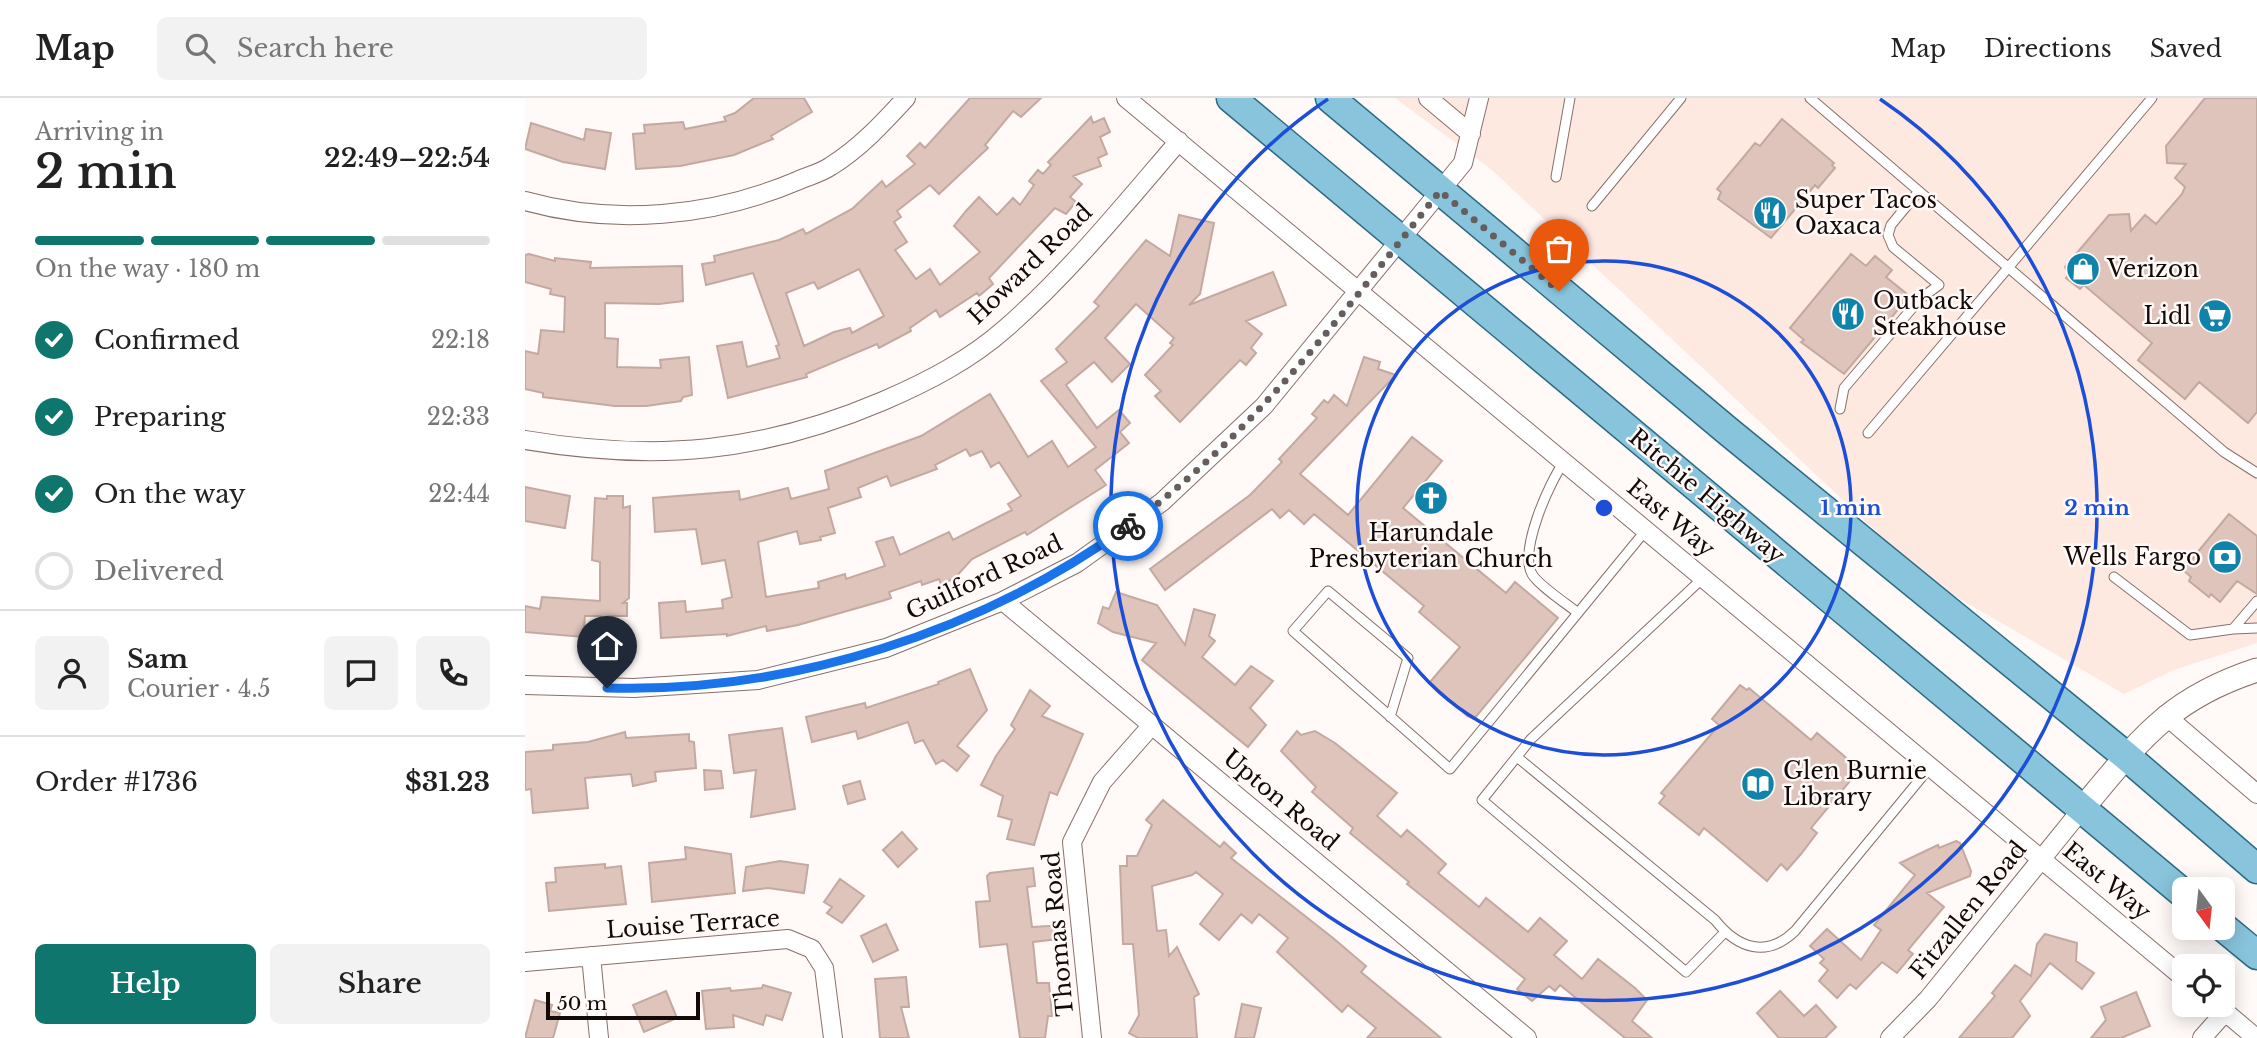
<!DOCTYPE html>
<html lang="en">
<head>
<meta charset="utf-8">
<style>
	body { margin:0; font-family:"Libre Baskerville",serif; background:#f2f2f2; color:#222; height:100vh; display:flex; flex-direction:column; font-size:26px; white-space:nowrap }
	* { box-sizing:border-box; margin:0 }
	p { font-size:23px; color:#767676 }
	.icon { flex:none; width:38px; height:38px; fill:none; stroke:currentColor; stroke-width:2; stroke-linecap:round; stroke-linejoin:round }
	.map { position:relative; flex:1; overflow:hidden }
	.side { display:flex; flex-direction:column; background:#fff; width:525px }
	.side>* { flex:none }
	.needle { width:46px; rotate:165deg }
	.buttons { position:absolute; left:1647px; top:779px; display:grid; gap:14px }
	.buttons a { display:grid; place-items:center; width:63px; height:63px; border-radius:10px; background:#fff; box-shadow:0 4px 18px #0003; font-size:35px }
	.scale { position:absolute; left:21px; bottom:18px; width:154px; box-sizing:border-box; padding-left:7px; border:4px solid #130a08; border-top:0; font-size:19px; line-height:24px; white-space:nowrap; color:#130a08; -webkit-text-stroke:5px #fff9f7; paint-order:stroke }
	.pin { position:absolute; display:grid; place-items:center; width:60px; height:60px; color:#fff; margin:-72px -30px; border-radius:50% 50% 50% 0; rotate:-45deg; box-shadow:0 0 7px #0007 }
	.pin .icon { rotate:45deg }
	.courier { position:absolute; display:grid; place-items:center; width:70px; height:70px; margin:-35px; border:5px solid #1a73e8; border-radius:50%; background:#fff; color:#222; box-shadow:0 2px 9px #0007 }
	.headline em { font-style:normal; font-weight:600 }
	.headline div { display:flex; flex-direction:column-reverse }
	.headline { display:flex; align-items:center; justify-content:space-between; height:119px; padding:0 35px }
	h1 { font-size:46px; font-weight:600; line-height:52px }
	.bar { display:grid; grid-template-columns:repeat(4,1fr); gap:10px 7px; align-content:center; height:84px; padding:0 35px }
	.bar i { height:9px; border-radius:5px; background:#e0e0e0 }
	.bar .active { background:#0f766e }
	.bar p { grid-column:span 4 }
	.line { display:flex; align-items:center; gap:18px; padding:0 35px; border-top:2px solid #e0e0e0 }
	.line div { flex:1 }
	.round { display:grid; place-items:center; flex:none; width:74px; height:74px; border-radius:10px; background:#f2f2f2 }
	ol { padding:0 35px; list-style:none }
	li { display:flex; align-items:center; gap:21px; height:77px }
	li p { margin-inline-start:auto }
	li .icon { padding:7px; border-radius:50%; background:#0f766e; color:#fff; stroke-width:4 }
	li:last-child { color:#767676 }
	li i { width:38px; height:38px; border:4px solid #e0e0e0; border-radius:50% }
	.action { display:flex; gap:14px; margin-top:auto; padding:14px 35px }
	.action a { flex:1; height:80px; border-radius:10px; background:#0f766e; color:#fff; font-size:28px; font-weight:600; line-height:80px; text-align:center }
	.action a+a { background:#f2f2f2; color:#222 }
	header { display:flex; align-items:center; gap:42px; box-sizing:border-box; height:98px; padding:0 35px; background:#fff; border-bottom:2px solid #e0e0e0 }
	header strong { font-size:33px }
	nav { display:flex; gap:38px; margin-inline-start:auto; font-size:24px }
	.search { width:490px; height:63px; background:#f2f2f2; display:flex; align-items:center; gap:18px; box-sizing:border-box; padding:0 24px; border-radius:10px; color:#767676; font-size:26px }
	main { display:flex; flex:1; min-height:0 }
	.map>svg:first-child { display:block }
	.built { fill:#fee9e1 }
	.building { fill:#dec4bb; stroke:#c3a9a0; stroke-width:2; fill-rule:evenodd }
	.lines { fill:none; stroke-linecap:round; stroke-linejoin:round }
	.service-casing { stroke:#887068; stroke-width:11 }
	.minor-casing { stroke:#887068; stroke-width:20 }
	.tertiary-casing { stroke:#887068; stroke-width:25 }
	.primary-casing { stroke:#2c6a82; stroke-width:31 }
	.service { stroke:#fff; stroke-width:9 }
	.minor { stroke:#fff; stroke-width:18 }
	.tertiary { stroke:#fff; stroke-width:23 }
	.primary { stroke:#88c4dc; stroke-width:28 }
	.done { stroke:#665e5c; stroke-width:7; stroke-dasharray:0 12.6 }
	.route { stroke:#1a73e8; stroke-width:9 }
	.ring { fill:none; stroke:#1d4ed8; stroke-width:3.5 }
	.labels { text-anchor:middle; stroke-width:5; stroke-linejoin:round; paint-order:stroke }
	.poi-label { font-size:23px; fill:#130a08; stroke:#fff9f7; text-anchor:start }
	.street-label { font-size:23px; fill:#130a08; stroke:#fff9f7 }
	.centre { fill:#1d4ed8; stroke:#fff9f7; stroke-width:3.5 }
	.ring-label { font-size:21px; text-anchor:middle; font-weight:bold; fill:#1d4ed8; stroke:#fff9f7; stroke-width:5; stroke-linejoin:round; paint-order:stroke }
</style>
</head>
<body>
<header>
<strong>Map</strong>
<div class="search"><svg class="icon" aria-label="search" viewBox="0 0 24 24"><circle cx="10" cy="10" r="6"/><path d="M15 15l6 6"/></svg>Search here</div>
<nav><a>Map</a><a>Directions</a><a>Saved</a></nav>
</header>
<main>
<section class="side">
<div class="headline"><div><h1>2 min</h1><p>Arriving in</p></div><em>22:49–22:54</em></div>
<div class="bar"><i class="active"></i><i class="active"></i><i class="active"></i><i></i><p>On the way · 180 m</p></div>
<ol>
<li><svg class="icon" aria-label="check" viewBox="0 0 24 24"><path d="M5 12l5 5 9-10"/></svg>Confirmed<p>22:18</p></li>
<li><svg class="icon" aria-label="check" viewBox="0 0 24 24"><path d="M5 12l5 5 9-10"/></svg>Preparing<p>22:33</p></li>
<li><svg class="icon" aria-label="check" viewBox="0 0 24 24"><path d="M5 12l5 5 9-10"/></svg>On the way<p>22:44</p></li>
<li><i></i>Delivered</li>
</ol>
<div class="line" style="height:126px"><a class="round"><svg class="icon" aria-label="person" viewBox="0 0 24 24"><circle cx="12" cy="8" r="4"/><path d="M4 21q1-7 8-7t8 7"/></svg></a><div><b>Sam</b><p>Courier · 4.5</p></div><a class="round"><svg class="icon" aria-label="chat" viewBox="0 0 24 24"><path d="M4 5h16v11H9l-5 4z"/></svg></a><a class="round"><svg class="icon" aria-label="phone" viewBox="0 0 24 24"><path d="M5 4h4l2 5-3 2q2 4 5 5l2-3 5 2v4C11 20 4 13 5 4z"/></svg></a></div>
<div class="line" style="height:91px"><div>Order #1736</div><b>$31.23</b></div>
<div class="action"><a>Help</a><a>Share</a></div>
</section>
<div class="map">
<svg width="1732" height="940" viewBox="0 0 1732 940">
	<rect width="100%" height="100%" fill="#fff9f7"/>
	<path class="built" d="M870,0H1732V545L1649,572L1599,596L1404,483L967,72Z"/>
	<path class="building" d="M229,0H279L287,14L246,38L248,41L209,57L155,68L111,71L108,36L120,35L119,27L158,24L160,31L201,23L199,19L210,15Z
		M445,0H516L496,19L488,13L460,47L463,50L414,96L405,87L372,113L376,119L369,124L382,144L370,152L391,181L405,171L415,187L455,154L429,128L441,113L454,99L472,117L488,100L495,107L509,87L504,83L513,72L518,76L526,67L523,64L566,19L568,25L579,20L585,34L575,39L582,56L573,60L576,68L548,78L557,86L545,99L551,104L541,116L530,110L464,180L468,186L454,198L452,195L415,219L411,212L385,230L386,233L354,250L352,246L281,276L282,279L203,300L192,248L217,244L222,269L255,260L251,248L254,247L228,175L181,187L177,166L190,164L189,158L254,142L278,131L281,136L327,111L357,83L361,89L390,66L382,58L395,45L400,50ZM334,171L359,218L327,235L325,230L309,234L279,248L261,195L289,184L293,191Z
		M1680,0H1732V314L1723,325L1674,284L1660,301L1613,262L1627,245L1559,187L1555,191L1541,180L1544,176L1540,169L1584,117L1604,116L1606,133L1620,117L1631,126L1657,96L1660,89L1650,80L1661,66L1642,65L1641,48Z
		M1257,21L1309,65L1307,67L1310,70L1293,90L1290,87L1246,140L1193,101L1196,94L1192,91L1230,45L1235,48Z
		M6,25L59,42L61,31L86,35L80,71L38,64L0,51Z
		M654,117L689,125L675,196L664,207L748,174L761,207L721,223L737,236L726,250L731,255L721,267L715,262L655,324L630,298L636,293L620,277L648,247L645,245L649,240L611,206L580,240L605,266L587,284L569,264L541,287L572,330L594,312L605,325L595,334L604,345L570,372L581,387L502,437L500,434L447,461L429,481L416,486L414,481L397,487L396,483L364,494L366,500L357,503L273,527L242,533L241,528L202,538V536L136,540L134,505L160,503L161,514L198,510L197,502L207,499L200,462L177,466L171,431L130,434L128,400L214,393L215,402L263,390L266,401L304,391L300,373L396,338L465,296L503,359L527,343L543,369L571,349L516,283L542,264L531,251L574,208L569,204L621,142L645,158ZM441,351L445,358L457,353L466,369L474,364L496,398L483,406L487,412L428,442L424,434L375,457L368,439L351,444L360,468L321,481L320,476L293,484L294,490L241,499L233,444L272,433L275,446L296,442L295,439L310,435L303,410L336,399L333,390L362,378L366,388L412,371L410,367Z
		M4,156L30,163V160L66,164L65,170L157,168L158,203L134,206L80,205V240L93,241L92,269L136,270L135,262L164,259L167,297L158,299L156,303L121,308H90L18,299V295L0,291V253L13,256L16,232L39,234L40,199L25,196L26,191L0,184V157Z
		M1326,156L1341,168L1350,158L1367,172L1361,179L1382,196L1378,199L1381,202L1319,276L1276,244L1279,242L1265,230Z
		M839,259L855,264L853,271L871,277L775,376L823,417L887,339L917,363L878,410L981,495L990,484L1033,520L949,621L942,618L905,584L935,549L894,514L899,508L789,416L779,426L764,412L755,420L747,411L640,492L625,471L725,397L757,364L754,361L792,320L787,316L799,302L803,305L809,297L822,308Z
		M0,389L45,398L40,430L0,423Z
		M82,398H98V410L105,408L104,500L98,505H102V518H83L75,525V518H60L58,539L0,534V508L15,511L17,499L75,503V464L67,462L70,400L82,401Z
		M1704,416L1732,438V496L1712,483L1695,504L1686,496L1684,499L1664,483L1666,479L1658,472Z
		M591,494L632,507L660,547L669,511L690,517L684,538L690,543L677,559L710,587L726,568L748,583L725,610L741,627L723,649L617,562L631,545L588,534L573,525L578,509L584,511Z
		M445,571L462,612L432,648L444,658L432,673L418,662L411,666L398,642L390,645L383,624L333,641L331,633L287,644L281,619L340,605L341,610L414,586L413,584Z
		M1215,587L1222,592L1224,590L1286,642L1292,635L1332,669L1327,675L1330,677L1286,730L1292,735L1276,756L1262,772L1256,766L1242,783L1179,730L1174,737L1134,705L1140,698L1136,695L1194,627L1187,621Z
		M505,592L525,608L517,618L558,636L532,697L525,694L509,747L482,741L487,722L473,718L478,698L456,687L471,658L490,631L486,627Z
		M257,630L270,711L226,719L231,672L209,675L204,637Z
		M772,633L776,637L790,633L810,645L872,695L852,718L876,739L882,732L895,743L921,766L913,775L954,809L961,800L1003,834L1015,820L1042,843L1029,857L1057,881L1073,861L1110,890L1122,902L1107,923L1127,940H1100L1035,887L1030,893L1024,888L1007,903L992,891L1000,881L882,786L884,784L825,735L828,730L787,694L791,689L756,653Z
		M100,634L101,640L164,636V643L169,644L171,670L130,674L131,683L108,688L106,676L60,680L63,710L8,715L6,691L0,692V654L28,652V647L63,644Z
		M179,672L196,673L198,690L180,692Z
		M335,683L340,701L323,706L318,688Z
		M638,702L695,749L699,744L711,755L706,760L808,840L841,868L836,874L916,940H842L851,930L823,907L817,914L752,854L763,840L734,816L727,825L716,816L694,842L675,826L698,796L671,774L667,777L627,788L632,833L641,832L644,858L652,849L674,896L669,899L672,940H613L604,935L614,917L608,846H598L595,768H602V758H612L627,727L621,722Z
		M377,734L392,751L373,769L358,752Z
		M1431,743L1435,745L1446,773L1445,778L1402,795L1419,809L1383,852L1388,856L1372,875L1357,864L1331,891L1325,886L1312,900L1294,883L1303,872L1295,865L1299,861L1285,848L1302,831L1336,862L1356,832L1349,827L1390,777L1375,765L1413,747L1414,750Z
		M160,749L206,756L210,795L127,804L124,765L161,761Z
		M255,763L283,767L279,795L243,790L218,793L221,769Z
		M80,766V770L96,768L101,806L24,813L21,785L31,784L30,770Z
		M508,770L510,788L502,789L507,829L541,827L542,840L508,844L512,885H524L527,918H523L520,940H495L482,846L455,849L451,804L465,803L462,778L465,775Z
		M315,781L339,798L317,825L302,815L307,809L299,804Z
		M361,826L373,852L348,864L336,838Z
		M1520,836L1552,845L1551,863L1569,875L1557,891L1525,865L1495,903L1505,918L1487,940H1434L1470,898L1467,895L1490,867L1506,878L1512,846Z
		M381,879L384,909H376L384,940H355L350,881Z
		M238,887L266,895L257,922L241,917L238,927L208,917L209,929L181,931L177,893L205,890L206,893L237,890Z
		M141,893L152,920L119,934L108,907Z
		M1255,893L1279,918L1291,907L1311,929L1300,940H1254L1232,915Z
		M1611,894L1625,928L1596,940H1566L1581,922L1576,909Z
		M10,902L27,907L25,913L35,915L28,940H0Z
		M717,906L736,910L729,940H710Z"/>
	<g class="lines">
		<g class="service-casing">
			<path id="service" d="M1285,0L1699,354L1732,375
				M1031,79L1045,0
				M1067,108L1156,0
				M1315,311L1319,290L1395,201L1414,187L1368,149L1363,137L1366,127L1394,93
				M1343,335L1627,0
				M1039,364C1024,385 994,452 1007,476C1013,487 1042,506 1053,515
				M1179,479L1006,641L957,702L1161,874L1200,834
				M1589,479L1665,537L1708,531L1732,503
				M1708,531L1732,530
				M865,619L883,560L803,493L768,533L925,671L1121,432
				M992,659L1190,822C1213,851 1242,860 1270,833L1406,668"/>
		</g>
		<g class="minor-casing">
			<path id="minor" d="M601,0L1659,880
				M903,0L946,36
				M0,103C89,128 187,119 272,83C283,78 296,75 306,68C335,50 358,25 381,0
				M0,342C131,364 236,355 358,303C402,284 445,262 481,230C545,174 599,107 654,43
				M478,503L1002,940
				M0,587L109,590L233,582L361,550L478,503L552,465L637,404L739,308L938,65L954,0
				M1640,617L1732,696
				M66,858L74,940
				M0,864L263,841L287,851L299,870L308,940
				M1691,906L1731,940
				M567,940L547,744L577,684L627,627
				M1365,940L1403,901L1557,711
				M1677,940L1700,914"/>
		</g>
		<g class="tertiary-casing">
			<path id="tertiary" d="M1557,711C1614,643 1643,601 1732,572"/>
		</g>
		<g class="primary-casing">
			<path id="primary" d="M706,0L1659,796
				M805,0L1204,334L1601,658L1732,771
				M1698,829L1732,857"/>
		</g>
		<use href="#service" class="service"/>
		<use href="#minor" class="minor"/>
		<use href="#tertiary" class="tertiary"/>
		<use href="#primary" class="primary"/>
	</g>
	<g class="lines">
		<path class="done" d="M603,428C728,338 820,212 915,93L1034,193"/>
		<path class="route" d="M82,590C265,595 455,535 603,428"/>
	</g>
	<g class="ring">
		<circle cx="1079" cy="410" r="247"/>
		<path d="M1355 1A493 493 0 1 1 803 1"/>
	</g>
	<defs>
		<g id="restaurant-disc" transform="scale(1.75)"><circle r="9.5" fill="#1083aa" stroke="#fff9f7"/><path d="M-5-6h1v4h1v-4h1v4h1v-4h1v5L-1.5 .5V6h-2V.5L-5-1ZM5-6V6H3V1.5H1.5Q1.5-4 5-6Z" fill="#fff"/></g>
		<g id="shop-disc" transform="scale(1.75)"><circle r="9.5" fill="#1083aa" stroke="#fff9f7"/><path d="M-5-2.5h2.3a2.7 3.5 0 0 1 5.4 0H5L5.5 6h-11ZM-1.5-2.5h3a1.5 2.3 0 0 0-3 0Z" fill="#fff"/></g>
		<g id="supermarket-disc" transform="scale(1.75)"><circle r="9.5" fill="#1083aa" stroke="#fff9f7"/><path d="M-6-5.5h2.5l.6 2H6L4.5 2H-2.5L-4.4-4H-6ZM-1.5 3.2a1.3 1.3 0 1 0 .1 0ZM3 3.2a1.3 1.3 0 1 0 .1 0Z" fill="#fff"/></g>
		<g id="church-disc" transform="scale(1.75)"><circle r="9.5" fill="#1083aa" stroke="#fff9f7"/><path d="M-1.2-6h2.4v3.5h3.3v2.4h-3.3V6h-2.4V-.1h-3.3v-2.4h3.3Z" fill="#fff"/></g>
		<g id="bank-disc" transform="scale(1.75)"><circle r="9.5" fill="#1083aa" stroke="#fff9f7"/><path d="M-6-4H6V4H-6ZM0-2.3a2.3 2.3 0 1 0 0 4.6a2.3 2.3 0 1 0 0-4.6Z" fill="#fff"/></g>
		<g id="library-disc" transform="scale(1.75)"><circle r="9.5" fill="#1083aa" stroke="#fff9f7"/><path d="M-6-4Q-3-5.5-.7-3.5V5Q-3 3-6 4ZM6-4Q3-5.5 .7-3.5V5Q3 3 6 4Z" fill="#fff"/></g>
	</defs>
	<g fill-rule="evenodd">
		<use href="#restaurant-disc" x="1245" y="115"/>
		<use href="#shop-disc" x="1558" y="171"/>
		<use href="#restaurant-disc" x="1323" y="216"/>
		<use href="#supermarket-disc" x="1690" y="218"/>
		<use href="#church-disc" x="906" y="400"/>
		<use href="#bank-disc" x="1700" y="459"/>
		<use href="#library-disc" x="1233" y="686"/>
	</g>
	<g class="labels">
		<g class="poi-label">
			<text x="1270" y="110">Super Tacos<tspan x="1270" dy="26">Oaxaca</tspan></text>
			<text x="1582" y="179">Verizon</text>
			<text x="1348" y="211">Outback<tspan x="1348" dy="26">Steakhouse</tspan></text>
			<text x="1666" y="226" text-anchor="end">Lidl</text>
			<text x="906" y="443" text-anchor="middle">Harundale<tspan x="906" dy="26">Presbyterian Church</tspan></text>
			<text x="1676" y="467" text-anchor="end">Wells Fargo</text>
			<text x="1258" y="681">Glen Burnie<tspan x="1258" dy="26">Library</tspan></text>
		</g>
		<g class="street-label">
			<text transform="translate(505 166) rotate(-44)" y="8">Howard Road</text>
			<text transform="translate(1182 398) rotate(40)" y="8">Ritchie Highway</text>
			<text transform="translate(1146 420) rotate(40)" y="8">East Way</text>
			<text transform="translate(459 479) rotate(-25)" y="8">Guilford Road</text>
			<text transform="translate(756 702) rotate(40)" y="8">Upton Road</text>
			<text transform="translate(1582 783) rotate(40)" y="8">East Way</text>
			<text transform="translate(1443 812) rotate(-51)" y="8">Fitzallen Road</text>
			<text transform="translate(168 826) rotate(-4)" y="8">Louise Terrace</text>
			<text transform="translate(533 836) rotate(-95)" y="8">Thomas Road</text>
		</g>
	</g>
	<circle cx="1079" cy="410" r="10" class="centre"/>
	<g class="ring-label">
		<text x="1326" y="417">1 min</text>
		<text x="1572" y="417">2 min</text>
	</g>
</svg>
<div class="buttons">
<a><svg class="needle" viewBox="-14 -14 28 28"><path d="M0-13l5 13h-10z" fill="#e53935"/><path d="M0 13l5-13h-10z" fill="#767676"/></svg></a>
<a><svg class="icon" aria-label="locate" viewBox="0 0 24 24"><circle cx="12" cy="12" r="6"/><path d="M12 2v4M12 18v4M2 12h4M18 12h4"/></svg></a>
</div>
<div class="scale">50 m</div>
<div class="pin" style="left:1034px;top:193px;background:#ea580c"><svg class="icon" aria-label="bag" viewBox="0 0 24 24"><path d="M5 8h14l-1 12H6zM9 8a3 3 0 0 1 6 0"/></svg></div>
<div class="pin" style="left:82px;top:590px;background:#1f2937"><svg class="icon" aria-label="home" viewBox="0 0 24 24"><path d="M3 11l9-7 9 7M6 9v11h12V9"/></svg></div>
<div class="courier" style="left:603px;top:428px"><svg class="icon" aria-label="bike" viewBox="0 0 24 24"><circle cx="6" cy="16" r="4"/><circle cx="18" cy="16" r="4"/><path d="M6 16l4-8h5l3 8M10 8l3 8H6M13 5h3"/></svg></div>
</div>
</main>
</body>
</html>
